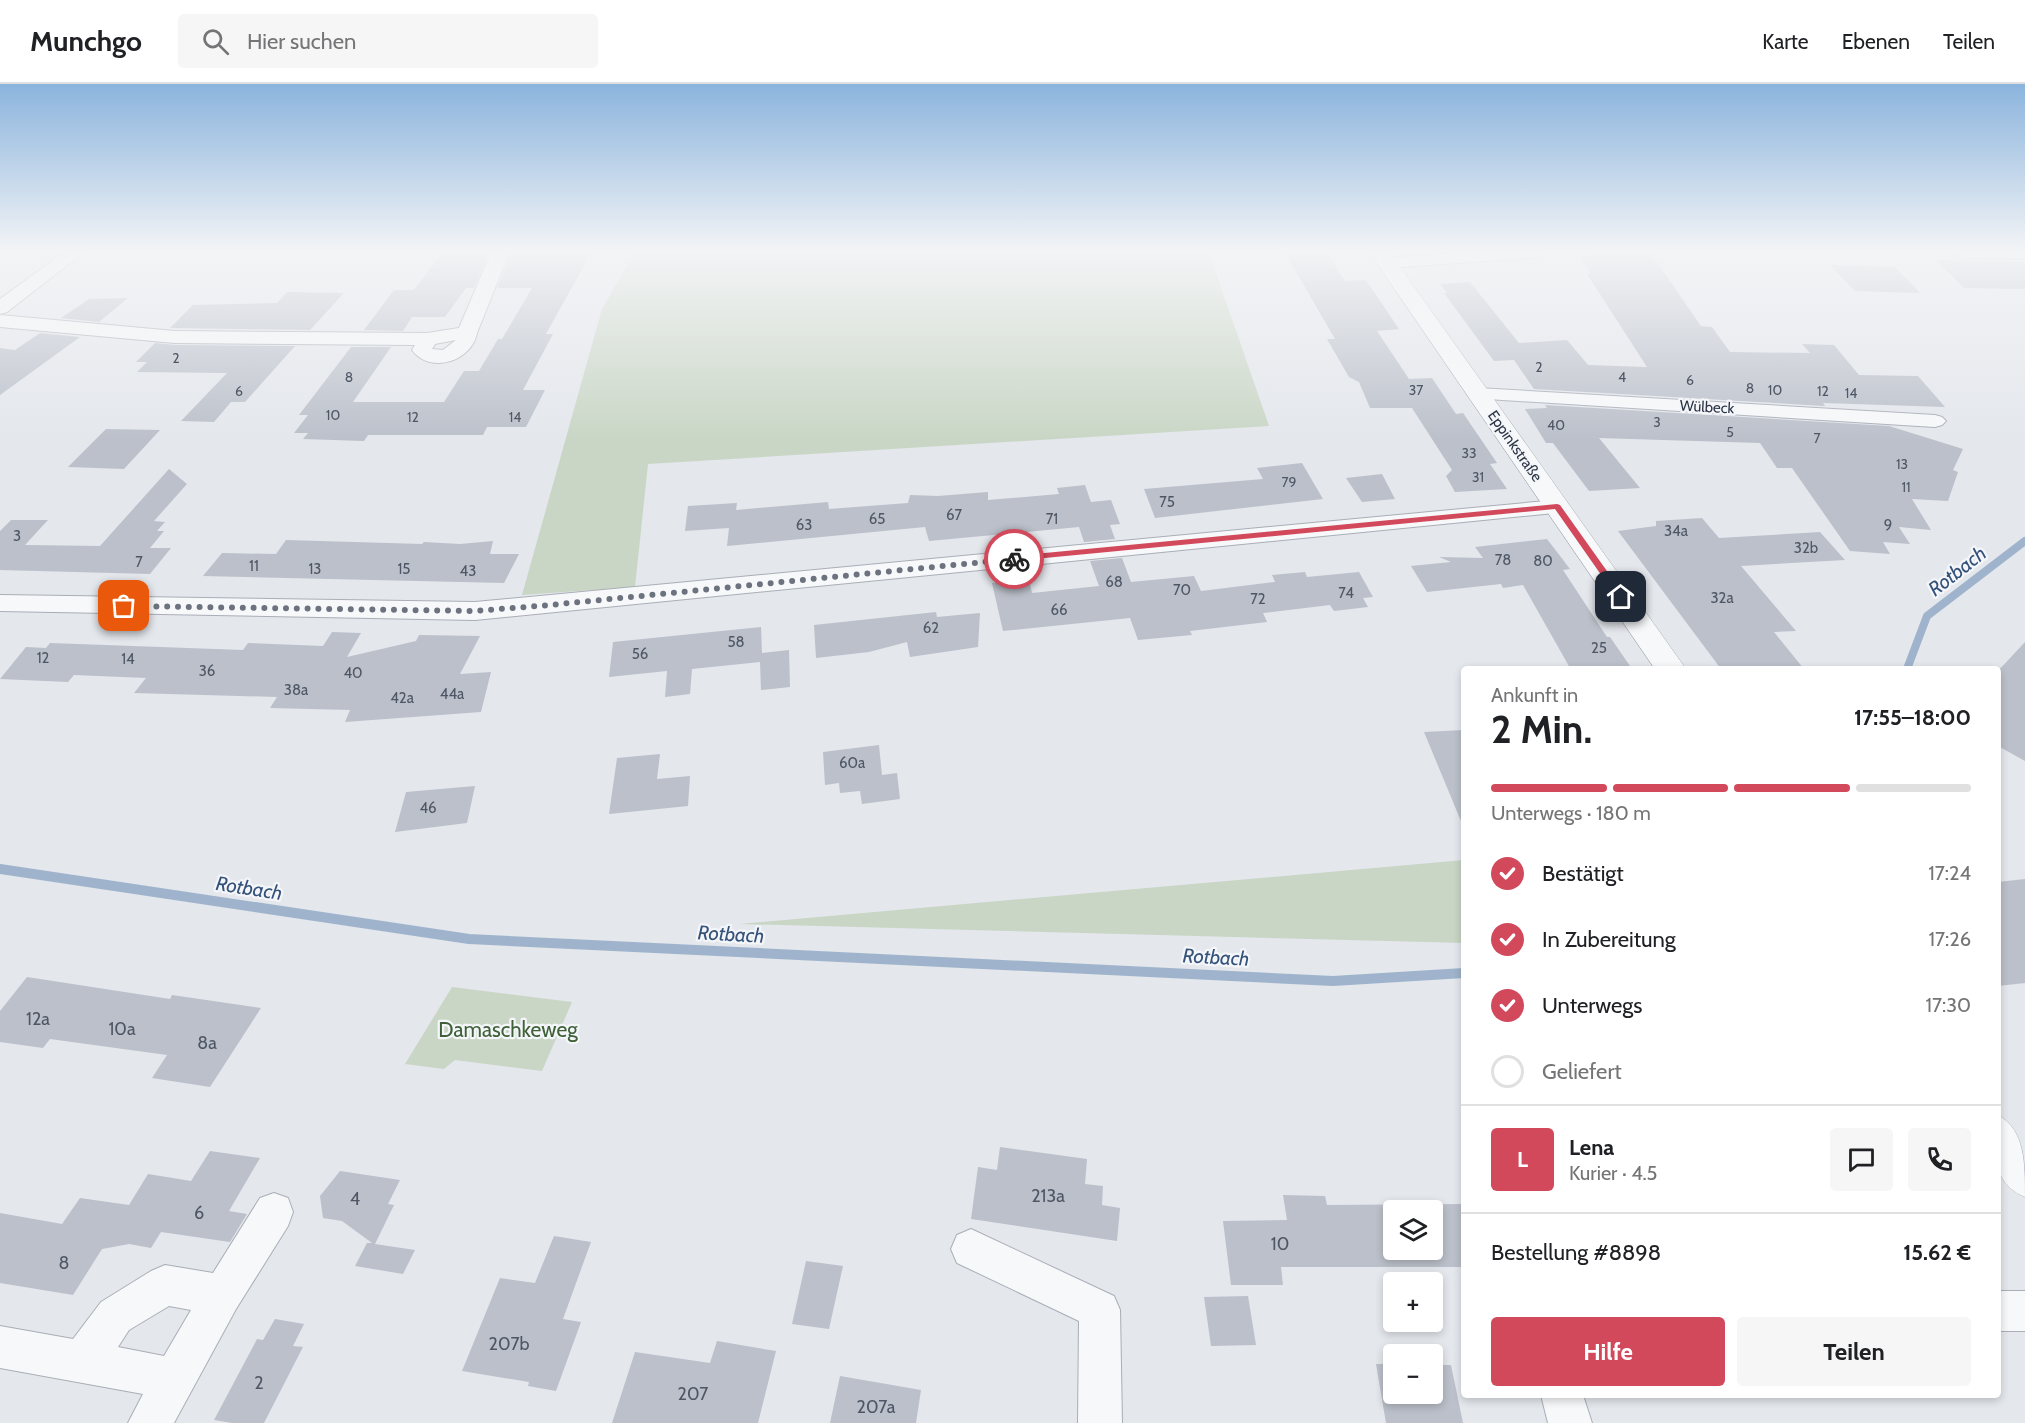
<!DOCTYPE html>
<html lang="de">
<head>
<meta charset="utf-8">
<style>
	body { margin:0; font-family:Cabin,sans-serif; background:#f6f6f6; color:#202124; height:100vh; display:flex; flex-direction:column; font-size:22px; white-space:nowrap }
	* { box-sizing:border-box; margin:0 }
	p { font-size:20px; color:#757577 }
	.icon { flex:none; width:33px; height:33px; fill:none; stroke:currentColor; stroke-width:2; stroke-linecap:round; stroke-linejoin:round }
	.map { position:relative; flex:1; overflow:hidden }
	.panel { position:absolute; left:1461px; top:582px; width:540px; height:732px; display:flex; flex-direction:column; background:#fff; border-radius:6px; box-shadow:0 3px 9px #0003 }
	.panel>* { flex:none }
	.controls { position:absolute; left:1383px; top:1116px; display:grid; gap:12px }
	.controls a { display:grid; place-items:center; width:60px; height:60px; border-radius:6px; background:#fff; box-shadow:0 3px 9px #0003; font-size:30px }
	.pin { position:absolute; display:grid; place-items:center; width:51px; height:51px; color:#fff; margin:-26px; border-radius:12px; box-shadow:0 3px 9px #0006 }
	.courier { position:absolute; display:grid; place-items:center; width:60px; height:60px; margin:-30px; border:4px solid #d1495b; border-radius:50%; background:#fff; color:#222; box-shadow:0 2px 8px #0007 }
	.headline em { font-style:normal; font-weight:800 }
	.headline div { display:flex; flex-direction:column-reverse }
	.headline { display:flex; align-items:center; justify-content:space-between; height:102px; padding:0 30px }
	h1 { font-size:39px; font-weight:800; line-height:45px }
	.bar { display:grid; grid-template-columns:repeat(4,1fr); gap:9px 6px; align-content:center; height:72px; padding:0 30px }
	.bar i { height:8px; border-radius:4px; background:#e0e0e0 }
	.bar .selected { background:#d1495b }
	.bar p { grid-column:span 4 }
	.line { display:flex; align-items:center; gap:15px; padding:0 30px; border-top:2px solid #e0e0e0 }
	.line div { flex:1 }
	.round { display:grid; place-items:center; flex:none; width:63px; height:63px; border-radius:6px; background:#f6f6f6 }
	ol { padding:0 30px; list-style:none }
	li { display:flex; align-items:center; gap:18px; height:66px }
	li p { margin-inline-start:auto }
	li .icon { padding:6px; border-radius:50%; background:#d1495b; color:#fff; stroke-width:4 }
	li:last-child { color:#757577 }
	li i { width:33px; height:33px; border:3px solid #e0e0e0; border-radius:50% }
	.button { display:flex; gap:12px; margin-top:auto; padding:12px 30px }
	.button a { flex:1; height:69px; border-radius:6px; background:#d1495b; color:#fff; font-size:24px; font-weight:800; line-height:69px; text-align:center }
	.button a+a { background:#f6f6f6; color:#202124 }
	header { display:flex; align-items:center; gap:36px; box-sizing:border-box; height:84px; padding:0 30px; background:#fff; border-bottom:2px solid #e0e0e0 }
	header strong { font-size:28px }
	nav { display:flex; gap:33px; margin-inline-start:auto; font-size:21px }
	.search { width:420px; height:54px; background:#f6f6f6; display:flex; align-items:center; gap:15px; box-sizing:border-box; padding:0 21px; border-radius:6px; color:#757577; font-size:22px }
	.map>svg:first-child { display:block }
	.green { fill:#c9d6c5 }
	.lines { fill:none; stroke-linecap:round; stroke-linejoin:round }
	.stream-far1 { stroke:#9fb4cc; stroke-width:8 }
	.stream { stroke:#9fb4cc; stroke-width:10 }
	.building { fill:#bbc0ca; fill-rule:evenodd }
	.minor-casing { stroke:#a9aeb7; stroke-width:2 }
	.tertiary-casing { stroke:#a9aeb7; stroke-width:1 }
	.minor { fill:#f7f8fa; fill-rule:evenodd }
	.tertiary { fill:#f7f8fa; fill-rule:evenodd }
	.route { fill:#d1495b }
	.done { stroke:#6c737f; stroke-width:6; stroke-dasharray:0 10.8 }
	.labels { text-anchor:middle; stroke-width:4.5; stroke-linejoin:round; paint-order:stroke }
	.far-number-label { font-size:14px; fill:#4f5766 }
	.far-street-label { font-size:15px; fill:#2b3445; stroke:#f4f6f9 }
	.number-label { font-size:15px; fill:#4f5766 }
	.near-number-label { font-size:18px; fill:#4f5766 }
	.water-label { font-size:20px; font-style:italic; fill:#34527a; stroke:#f4f6f9 }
	.near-park-label { font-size:21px; fill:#3f6138; stroke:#f4f6f9 }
</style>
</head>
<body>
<header>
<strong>Munchgo</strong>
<div class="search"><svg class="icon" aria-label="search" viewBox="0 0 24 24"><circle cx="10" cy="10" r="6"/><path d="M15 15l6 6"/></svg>Hier suchen</div>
<nav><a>Karte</a><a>Ebenen</a><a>Teilen</a></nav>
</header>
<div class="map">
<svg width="2025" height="1339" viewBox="0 0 2025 1339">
	<rect width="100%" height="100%" fill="#e4e7ec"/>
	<path class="green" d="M634,169H1209L1269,342L648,380L635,503L522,511L602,225Z
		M1464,776V859L739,840Z
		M452,903L572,918L542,987L455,976L444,985L405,980Z"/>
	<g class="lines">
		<path class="stream-far1" d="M1907,585L1927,532L2025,457"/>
		<path class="stream" d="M0,785L469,855L1333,897L1464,889"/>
	</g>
	<path class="building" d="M442,169H489L474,204H466L445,233H412L403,247L364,246L394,206H414Z
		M511,169H591L546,250H553L523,306H545L526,343H487L483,351H368L364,357L303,355L308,349H294L308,331H299L351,263H391L353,318H444L464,287H479L498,255H502L532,204H497Z
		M1285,169H1327L1345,197L1366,196L1399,245L1377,247L1409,295L1432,294L1456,330L1463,329L1497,379L1490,380L1507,405L1455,408L1446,392L1452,386L1412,324H1370L1359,298L1349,293L1327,255H1335Z
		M1594,170L1652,171L1701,242L1712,243L1730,268L1810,269L1802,260L1834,261L1859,291L1918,292L1945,323L1823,319L1825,322L1534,305L1514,276L1494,277L1444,209H1447L1440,200L1470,198L1519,259L1567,256L1588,281L1647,283L1587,190H1591L1580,172L1595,173Z
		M1936,176L2025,178V205L1964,204Z
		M1830,181L1895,183L1920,209L1855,207Z
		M287,208L344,209L310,246L170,244L193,221L277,219Z
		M128,214L99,238L61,234L89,215Z
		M40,249L80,253L0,311V264L15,266Z
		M155,259L175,261L295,262L245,318H231L214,338L181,337L227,289L137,288L147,278H136Z
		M1545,321L1889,342L1963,365L1953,386L1958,388L1948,417L1912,415L1931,446L1899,443L1910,460L1883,458L1890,470L1850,467L1792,384H1777L1760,359L1599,354L1640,404L1589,407L1553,359H1546L1525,325L1547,324Z
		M106,345L160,346L124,385L68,383Z
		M1302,379L1323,415L1155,434L1144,405L1263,395L1257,384Z
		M169,385L187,400L154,437L165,438L157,447H164L150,464H171L150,490L0,486V447L11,436H48L25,461L100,462Z
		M1382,390L1395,415L1362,418L1346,394Z
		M1085,401L1091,418L1111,416L1120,440L1110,441L1115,455L1084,458L1079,443L929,457L925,443L727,462L729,444L685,447L688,422L737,419L736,426L828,418L829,425L908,419L910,411L938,412L988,408V416L1059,410L1057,404Z
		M1702,434L1719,454L1820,448L1845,476L1741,482L1796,547L1774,548L1804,585H1721L1618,447L1656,442V437Z
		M1547,455L1570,485L1563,486L1607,553H1610L1630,582L1570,584L1523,501L1503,504L1501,500L1427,508L1411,482L1451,478L1439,473L1483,474L1475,463Z
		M286,456L422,460L424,458L460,460L493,457L490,470H519L504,499L203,492L222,469L276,470Z
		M1122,474L1131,498L1194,492L1201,507L1275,498L1272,491L1305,488L1307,493L1359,488L1373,513L1363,514L1368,523L1334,527L1330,521L1263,529L1267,538L1190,547L1192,551L1138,556L1130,534L1003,547L992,499L1029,496L1032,509L1099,502L1090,477Z
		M936,528L937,533L980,529L978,563L910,573L907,558L869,568L816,574L814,541Z
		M761,543L762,569L789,566L790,603L761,606L760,578L692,585L690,610L665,613L667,587L609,593L613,558Z
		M332,548L361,549L347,573L416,557L419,551L480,552L460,590L491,588L481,628L345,638L350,626L270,624L277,613L134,609L146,594L74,591L68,598L0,595L26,563L46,564L50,559L243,566L248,559L323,562Z
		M2025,558V677L1998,662V587Z
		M1464,646V742H1463L1424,648Z
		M879,661L882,691L897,689L900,715L862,720L860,707L840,709L839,699L825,701L823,668Z
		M660,670L657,695L690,692L688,722L609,730L617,674Z
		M475,702L467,739L395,748L406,708Z
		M2025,795V899L1998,902V798Z
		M27,893L170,915L172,911L261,924L210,1003L152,994L167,971L50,955L43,964L0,958V927Z
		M1000,1063L1087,1075L1085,1100L1103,1102L1102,1121L1120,1124L1117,1157L971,1135L978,1083L997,1086Z
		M210,1067L260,1074L229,1127L247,1130L230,1158L161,1148L151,1164L129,1160L102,1165L73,1211L0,1199V1129L62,1140L80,1114L129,1121L148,1090L191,1097Z
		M340,1087L400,1096L388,1120L394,1121L375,1160L415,1166L403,1190L355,1182L367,1159H372L342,1137L323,1134L320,1112Z
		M1283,1111L1325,1112L1327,1121L1464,1120V1183H1281L1283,1201H1231L1223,1137L1287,1136ZM1394,1126H1432V1166H1394Z
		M554,1152L591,1158L563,1235L581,1238L556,1307L528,1302L529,1298L462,1287L500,1194L535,1199Z
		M806,1177L843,1182L829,1245L792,1240Z
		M1248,1212L1256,1261L1211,1262L1204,1213Z
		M275,1235L304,1240L293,1262L303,1263L264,1339H232L214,1336L257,1255L263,1256Z
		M717,1257L776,1267L758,1339H612L635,1268L710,1279Z
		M1376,1280H1394V1310H1432V1281H1451L1463,1339H1386Z
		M840,1292L921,1306L916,1339H830Z"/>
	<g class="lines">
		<g class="minor-casing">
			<path id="minor" d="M63,169H83L7,228L0,230V215Z
				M491,169H509L477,249C472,277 430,291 412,266L415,261L175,259L0,243V231L175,247L427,249L459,244ZM456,256L443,266L432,265L435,260Z
				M1458,169H1539L1536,173L1530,174L1386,184L1380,183L1377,179L1380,175L1386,174Z
				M1959,169H2025V175L1968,174L1962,173Z
				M1478,304L1935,331L1942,333L1946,337L1942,341L1935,343L1471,314L1468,310L1471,306Z
				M1557,416L1565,418L1569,423L1565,428L475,536L0,527V511L475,518Z
				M274,1109L288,1114L293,1128L288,1142L236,1225L174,1339H128L143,1310L0,1284V1242L73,1255L101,1218L151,1187L165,1181L213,1189L260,1114ZM169,1222L191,1226L164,1272L118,1263L129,1246Z
				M971,1145L1114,1212L1120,1226L1122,1339H1078L1079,1237L957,1179L951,1165L957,1151Z
				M1998,1207H2025V1247H1998Z
				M1541,1311H1583L1592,1339H1548Z"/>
		</g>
		<g class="tertiary-casing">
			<path id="tertiary" d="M1370,169H1390L1686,585H1655Z
				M1998,1031C2025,1046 2025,1079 2025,1113C1988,1097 1998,1066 1998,1031Z"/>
		</g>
		<use href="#minor" class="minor"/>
		<use href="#tertiary" class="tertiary"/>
	</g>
	<linearGradient id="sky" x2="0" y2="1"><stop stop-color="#8bb4dd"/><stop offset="0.47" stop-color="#f3f4f6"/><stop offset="1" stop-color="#f3f4f6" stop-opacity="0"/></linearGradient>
	<rect width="2025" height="356" fill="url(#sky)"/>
	<path class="route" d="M1557,420L1560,421L1624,511V515H1618L1555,425L1014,477L1010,475L1014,472Z"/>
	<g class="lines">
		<path class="done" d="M124,522L475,527L550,521L1014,475"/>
	</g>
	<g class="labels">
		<g class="far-number-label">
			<text x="176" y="279">2</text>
			<text x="1539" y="288">2</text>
			<text x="349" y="298">8</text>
			<text x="1622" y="298">4</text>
			<text x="1690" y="301">6</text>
			<text x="1750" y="309">8</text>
			<text x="1416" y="311">37</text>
			<text x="1775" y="311">10</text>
			<text x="239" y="312">6</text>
			<text x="1823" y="312">12</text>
			<text x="1851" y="314">14</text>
			<text x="333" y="336">10</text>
			<text x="413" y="338">12</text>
			<text x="515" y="338">14</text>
			<text x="1657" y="343">3</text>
			<text x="1556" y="346">40</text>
			<text x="1730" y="353">5</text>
			<text x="1817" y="359">7</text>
			<text x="1469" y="374">33</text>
			<text x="1902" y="385">13</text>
			<text x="1478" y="398">31</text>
			<text x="1289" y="403">79</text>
			<text x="1906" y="408">11</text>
		</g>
		<g class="far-street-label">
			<text transform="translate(1707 323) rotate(3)" y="5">Wülbeck</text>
			<text transform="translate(1515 362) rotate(55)" y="5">Eppinkstraße</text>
		</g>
		<g class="number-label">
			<text x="1167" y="423">75</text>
			<text x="954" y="436">67</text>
			<text x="877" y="440">65</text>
			<text x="1052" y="440">71</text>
			<text x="804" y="446">63</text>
			<text x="1888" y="446">9</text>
			<text x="1676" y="452">34a</text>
			<text x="17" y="457">3</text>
			<text x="1806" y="469">32b</text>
			<text x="1503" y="481">78</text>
			<text x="1543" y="482">80</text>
			<text x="139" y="483">7</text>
			<text x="254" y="487">11</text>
			<text x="315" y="490">13</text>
			<text x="404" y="490">15</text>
			<text x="468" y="492">43</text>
			<text x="1114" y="503">68</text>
			<text x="1182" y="511">70</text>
			<text x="1346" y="514">74</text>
			<text x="1722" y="519">32a</text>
			<text x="1258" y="520">72</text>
			<text x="1059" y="531">66</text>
			<text x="931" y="549">62</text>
			<text x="736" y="563">58</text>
			<text x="1599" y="569">25</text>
			<text x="640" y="575">56</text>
			<text x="43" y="579">12</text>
			<text x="128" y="580">14</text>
			<text x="207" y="592">36</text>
			<text x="353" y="594">40</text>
			<text x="296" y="611">38a</text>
			<text x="452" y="615">44a</text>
			<text x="402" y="619">42a</text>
			<text x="852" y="684">60a</text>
			<text x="428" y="729">46</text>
		</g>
		<g class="near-number-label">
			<text x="38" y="941">12a</text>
			<text x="122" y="951">10a</text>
			<text x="207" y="965">8a</text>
			<text x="1048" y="1118">213a</text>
			<text x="355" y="1121">4</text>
			<text x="199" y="1135">6</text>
			<text x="1280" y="1166">10</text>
			<text x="64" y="1185">8</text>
			<text x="509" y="1266">207b</text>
			<text x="259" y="1305">2</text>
			<text x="693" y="1316">207</text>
			<text x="876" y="1329">207a</text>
		</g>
		<g class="water-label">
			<text transform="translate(1957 487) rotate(-38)" y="7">Rotbach</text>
			<text transform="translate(249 804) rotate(9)" y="7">Rotbach</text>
			<text transform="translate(731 850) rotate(3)" y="7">Rotbach</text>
			<text transform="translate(1216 873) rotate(3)" y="7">Rotbach</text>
		</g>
		<g class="near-park-label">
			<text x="508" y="953">Damaschkeweg</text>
		</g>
	</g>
</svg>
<div class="controls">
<a><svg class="icon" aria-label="layers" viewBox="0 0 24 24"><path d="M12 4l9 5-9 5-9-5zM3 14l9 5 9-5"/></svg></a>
<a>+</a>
<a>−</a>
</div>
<div class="pin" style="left:124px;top:522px;background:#ea580c"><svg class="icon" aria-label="bag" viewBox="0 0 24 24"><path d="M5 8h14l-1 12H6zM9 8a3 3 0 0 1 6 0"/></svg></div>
<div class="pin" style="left:1621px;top:513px;background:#1f2937"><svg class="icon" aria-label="home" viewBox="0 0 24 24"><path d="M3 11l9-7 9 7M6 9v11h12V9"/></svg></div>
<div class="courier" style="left:1014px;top:475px"><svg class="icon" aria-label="bike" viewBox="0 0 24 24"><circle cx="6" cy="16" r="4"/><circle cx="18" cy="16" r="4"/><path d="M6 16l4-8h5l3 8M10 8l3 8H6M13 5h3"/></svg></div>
<section class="panel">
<div class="headline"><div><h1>2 Min.</h1><p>Ankunft in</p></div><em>17:55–18:00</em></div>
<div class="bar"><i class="selected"></i><i class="selected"></i><i class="selected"></i><i></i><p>Unterwegs · 180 m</p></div>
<ol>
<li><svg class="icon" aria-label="check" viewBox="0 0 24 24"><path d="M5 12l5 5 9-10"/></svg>Bestätigt<p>17:24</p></li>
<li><svg class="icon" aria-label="check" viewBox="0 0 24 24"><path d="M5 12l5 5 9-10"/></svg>In Zubereitung<p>17:26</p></li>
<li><svg class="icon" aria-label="check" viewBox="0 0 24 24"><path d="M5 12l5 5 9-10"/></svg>Unterwegs<p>17:30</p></li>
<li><i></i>Geliefert</li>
</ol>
<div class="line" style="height:108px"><b class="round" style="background:#d1495b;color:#fff">L</b><div><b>Lena</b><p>Kurier · 4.5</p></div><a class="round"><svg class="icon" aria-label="chat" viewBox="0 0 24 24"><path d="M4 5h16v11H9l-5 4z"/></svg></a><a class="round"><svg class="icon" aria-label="phone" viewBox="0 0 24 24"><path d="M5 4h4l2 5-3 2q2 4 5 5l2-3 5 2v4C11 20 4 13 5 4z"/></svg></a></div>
<div class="line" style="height:78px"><div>Bestellung #8898</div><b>15.62 €</b></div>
<div class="button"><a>Hilfe</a><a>Teilen</a></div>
</section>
</div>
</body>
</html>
